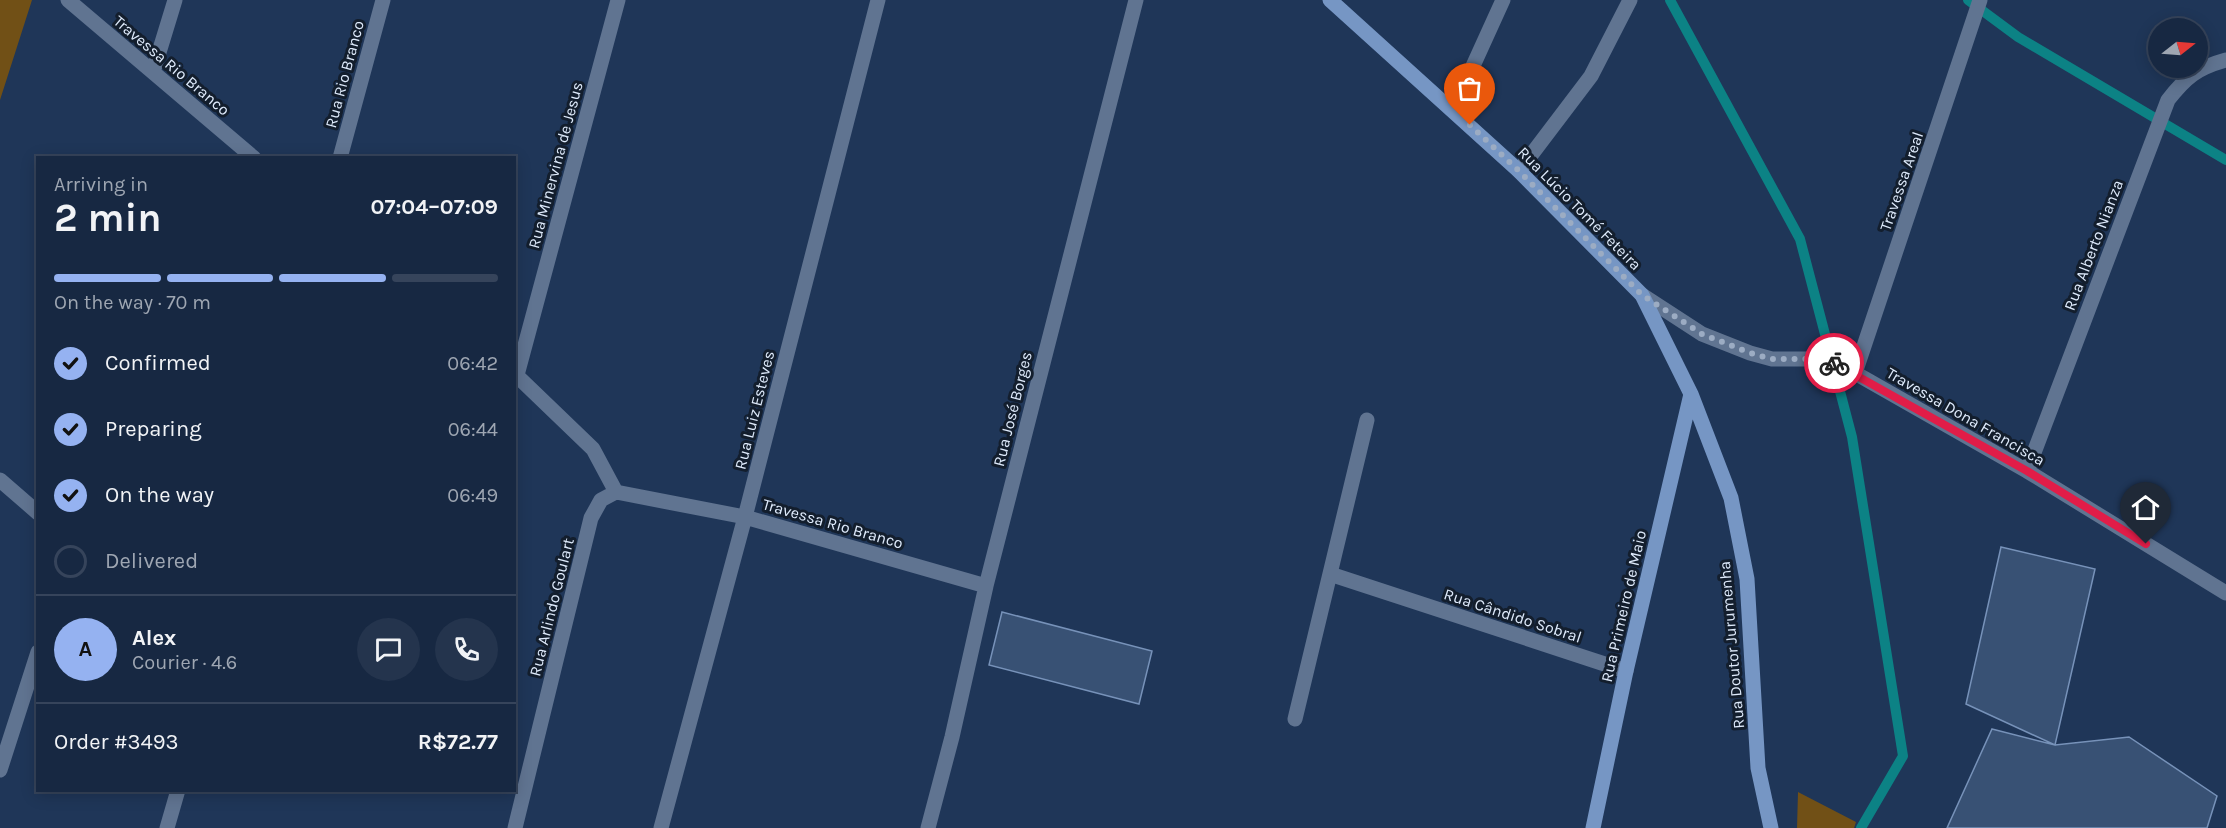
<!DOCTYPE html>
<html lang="en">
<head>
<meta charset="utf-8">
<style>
	body { margin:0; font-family:Karla,sans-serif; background:#24344d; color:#f1f3f6; height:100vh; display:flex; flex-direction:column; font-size:22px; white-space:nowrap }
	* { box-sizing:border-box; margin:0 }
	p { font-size:20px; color:#9ea6b2 }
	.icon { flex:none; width:33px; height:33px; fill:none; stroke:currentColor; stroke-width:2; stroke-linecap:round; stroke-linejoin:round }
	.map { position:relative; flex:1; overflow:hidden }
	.details { position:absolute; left:36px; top:156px; width:480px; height:636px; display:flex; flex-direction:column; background:#172842; border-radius:0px; box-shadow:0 3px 15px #0003,0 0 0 2px #36445b }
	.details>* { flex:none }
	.needle { width:39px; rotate:73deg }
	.buttons { position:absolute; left:2148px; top:18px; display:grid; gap:12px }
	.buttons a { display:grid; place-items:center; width:60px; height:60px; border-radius:50%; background:#172842; box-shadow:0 3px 15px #0003,0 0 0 2px #36445b; font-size:30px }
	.pin { position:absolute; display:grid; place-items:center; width:51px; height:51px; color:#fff; margin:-62px -26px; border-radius:50% 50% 50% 0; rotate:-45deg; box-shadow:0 0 6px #0007 }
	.pin .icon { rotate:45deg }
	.courier { position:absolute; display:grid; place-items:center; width:60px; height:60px; margin:-30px; border:4px solid #e11d48; border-radius:50%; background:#fff; color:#222; box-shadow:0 2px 8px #0007 }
	.summary em { font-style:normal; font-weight:700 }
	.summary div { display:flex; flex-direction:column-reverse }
	.summary { display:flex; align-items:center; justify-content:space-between; height:102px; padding:0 18px }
	h1 { font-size:39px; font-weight:700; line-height:45px }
	.bar { display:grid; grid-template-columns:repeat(4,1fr); gap:9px 6px; align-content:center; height:72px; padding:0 18px }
	.bar i { height:8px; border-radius:4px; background:#36445b }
	.bar .current { background:#95b2f1 }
	.bar p { grid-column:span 4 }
	.line { display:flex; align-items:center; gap:15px; padding:0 18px; border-top:2px solid #36445b }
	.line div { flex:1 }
	.round { display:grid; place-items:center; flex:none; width:63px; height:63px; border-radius:32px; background:#24344d }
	ol { padding:0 18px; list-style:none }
	li { display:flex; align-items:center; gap:18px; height:66px }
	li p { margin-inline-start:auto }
	li .icon { padding:6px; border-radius:50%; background:#95b2f1; color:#111; stroke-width:4 }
	li:last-child { color:#9ea6b2 }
	li i { width:33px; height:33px; border:3px solid #36445b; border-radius:50% }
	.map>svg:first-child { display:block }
	.green { fill:#715016 }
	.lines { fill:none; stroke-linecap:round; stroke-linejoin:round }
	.stream { stroke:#0c8285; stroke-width:10 }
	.building { fill:#385174; stroke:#7792b9; stroke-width:1.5 }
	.minor { stroke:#607491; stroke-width:15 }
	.secondary { stroke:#7696c4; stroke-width:15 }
	.done { stroke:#9cacc3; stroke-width:6; stroke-dasharray:0 10.8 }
	.route { stroke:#e11d48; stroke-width:8 }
	.labels { text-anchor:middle; stroke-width:6; stroke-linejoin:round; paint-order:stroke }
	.street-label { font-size:16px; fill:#dfebfc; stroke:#131e2d }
</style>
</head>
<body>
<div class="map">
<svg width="2226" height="828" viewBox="0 0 2226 828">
	<rect width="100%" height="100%" fill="#1f3658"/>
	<path class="green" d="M0,0H32L0,100Z
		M1798,792L1856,822L1854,828H1797Z"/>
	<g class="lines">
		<path class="stream" d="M1670,0L1800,239L1852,437L1903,756L1861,828
			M1968,0L2018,37L2226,160"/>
	</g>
	<path class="building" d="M2001,547L2095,569L2055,745L1966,704Z
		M1002,612L1152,651L1139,704L989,665Z
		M1992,729L2055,745L2129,737L2217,796L2207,828H1947Z"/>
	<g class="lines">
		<path class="minor" d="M68,0L254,158
			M153,72L175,0
			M1453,110L1503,0
			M340,158L383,0
			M1519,171L1591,76L1630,0
			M1642,295L1702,334L1750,353L1772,359H1825L1855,373L2027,471L2226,593
			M514,373L593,449L616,492
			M1855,373L1980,0
			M517,375L618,0
			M2027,471L2168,100C2186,77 2197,68 2226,60
			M0,480L38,513
			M1330,574L1626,671
			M1295,719L1367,420
			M0,770L38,652
			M167,828L178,790
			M515,828L591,518L601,500L616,492L745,517L986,586
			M661,828L745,517L878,0
			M928,828L952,737L986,586L1136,0"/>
		<path class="secondary" d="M1330,0L1519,171L1642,295L1691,394L1731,498L1747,579L1758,768L1771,828
			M1593,828L1626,671L1691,394"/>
	</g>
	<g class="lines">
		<path class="done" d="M1470,125L1519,171L1642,295L1702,334L1750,353L1772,359H1825L1834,363"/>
		<path class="route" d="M1834,363L2027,471L2146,544"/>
	</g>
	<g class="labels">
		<g class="street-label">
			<text transform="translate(172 65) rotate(40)" y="6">Travessa Rio Branco</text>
			<text transform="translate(344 74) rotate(-75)" y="6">Rua Rio Branco</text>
			<text transform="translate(555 165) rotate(-75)" y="6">Rua Minervina de Jesus</text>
			<text transform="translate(1901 181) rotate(-71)" y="6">Travessa Areal</text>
			<text transform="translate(1580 208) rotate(45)" y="6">Rua Lúcio Tomé Feteira</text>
			<text transform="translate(2093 245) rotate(-69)" y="6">Rua Alberto Nianza</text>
			<text transform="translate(1012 409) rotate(-76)" y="6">Rua José Borges</text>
			<text transform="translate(754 410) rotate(-76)" y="6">Rua Luiz Esteves</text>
			<text transform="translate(1966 416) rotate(30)" y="6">Travessa Dona Francisca</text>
			<text transform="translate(833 523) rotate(16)" y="6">Travessa Rio Branco</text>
			<text transform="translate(1623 606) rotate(-77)" y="6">Rua Primeiro de Maio</text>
			<text transform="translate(551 607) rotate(-76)" y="6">Rua Arlindo Goulart</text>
			<text transform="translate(1513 615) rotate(18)" y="6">Rua Cândido Sobral</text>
			<text transform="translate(1731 645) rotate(-95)" y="6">Rua Doutor Jurumenha</text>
		</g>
	</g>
</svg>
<div class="buttons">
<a><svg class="needle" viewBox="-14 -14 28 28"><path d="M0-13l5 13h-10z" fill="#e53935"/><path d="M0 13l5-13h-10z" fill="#9ea6b2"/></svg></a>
</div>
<div class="pin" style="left:1470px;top:125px;background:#ea580c"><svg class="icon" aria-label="bag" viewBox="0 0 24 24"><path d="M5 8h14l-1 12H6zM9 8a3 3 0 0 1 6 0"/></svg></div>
<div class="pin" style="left:2146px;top:544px;background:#1f2937"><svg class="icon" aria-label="home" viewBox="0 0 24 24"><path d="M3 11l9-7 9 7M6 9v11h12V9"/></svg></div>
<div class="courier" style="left:1834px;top:363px"><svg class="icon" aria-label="bike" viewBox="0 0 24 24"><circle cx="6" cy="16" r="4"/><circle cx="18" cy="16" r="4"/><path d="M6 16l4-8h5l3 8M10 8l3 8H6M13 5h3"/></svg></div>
<section class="details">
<div class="summary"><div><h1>2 min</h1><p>Arriving in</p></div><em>07:04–07:09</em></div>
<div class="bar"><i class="current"></i><i class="current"></i><i class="current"></i><i></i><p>On the way · 70 m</p></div>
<ol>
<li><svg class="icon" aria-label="check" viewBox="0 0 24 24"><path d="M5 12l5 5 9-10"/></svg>Confirmed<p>06:42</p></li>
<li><svg class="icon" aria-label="check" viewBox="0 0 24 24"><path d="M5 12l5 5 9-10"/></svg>Preparing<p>06:44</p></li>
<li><svg class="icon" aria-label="check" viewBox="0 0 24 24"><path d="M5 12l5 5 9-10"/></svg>On the way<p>06:49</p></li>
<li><i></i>Delivered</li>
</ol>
<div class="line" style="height:108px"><b class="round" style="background:#95b2f1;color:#111">A</b><div><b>Alex</b><p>Courier · 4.6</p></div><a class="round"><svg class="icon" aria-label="chat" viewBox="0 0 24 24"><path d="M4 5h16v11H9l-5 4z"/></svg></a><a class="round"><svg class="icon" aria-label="phone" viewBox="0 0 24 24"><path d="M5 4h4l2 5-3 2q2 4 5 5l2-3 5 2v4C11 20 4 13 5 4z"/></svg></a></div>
<div class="line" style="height:78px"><div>Order #3493</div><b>R$72.77</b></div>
</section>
</div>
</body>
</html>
